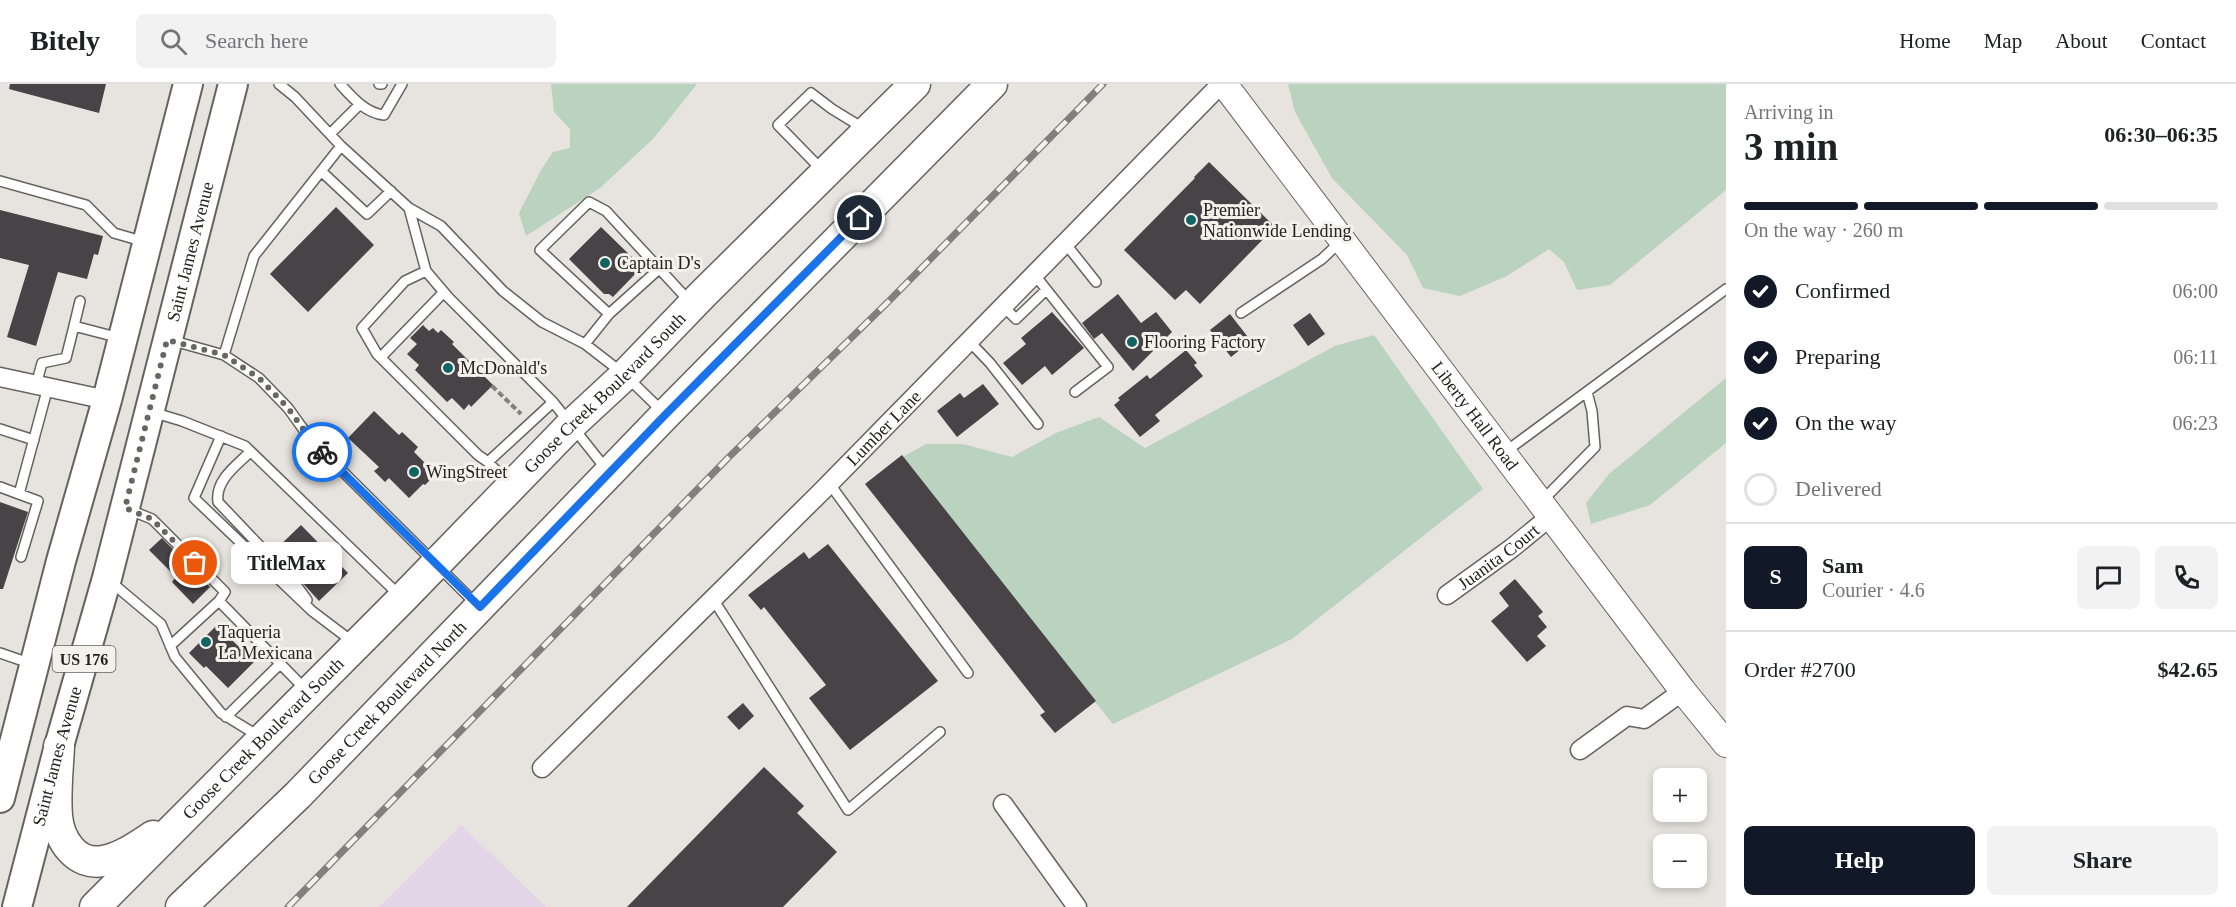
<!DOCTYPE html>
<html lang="en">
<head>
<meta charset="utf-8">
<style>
	body { margin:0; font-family:"Times New Roman",serif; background:#f2f2f2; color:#202124; height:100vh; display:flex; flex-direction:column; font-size:22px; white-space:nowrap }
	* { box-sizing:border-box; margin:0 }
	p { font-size:20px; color:#757577 }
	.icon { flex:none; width:33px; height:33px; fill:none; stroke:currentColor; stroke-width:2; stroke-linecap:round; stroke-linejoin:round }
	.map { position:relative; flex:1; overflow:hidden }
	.sheet { display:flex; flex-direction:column; background:#fff; width:510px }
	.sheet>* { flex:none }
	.controls { position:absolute; left:1653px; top:684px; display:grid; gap:12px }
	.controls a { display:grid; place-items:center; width:54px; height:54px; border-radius:9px; background:#fff; box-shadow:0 3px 9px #0003; font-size:30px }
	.pin { position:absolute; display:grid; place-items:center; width:51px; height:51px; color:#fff; margin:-26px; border:3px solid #fff; border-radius:50%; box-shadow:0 2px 6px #0007 }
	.courier { position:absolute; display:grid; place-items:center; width:60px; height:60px; margin:-30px; border:4px solid #1a73e8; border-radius:50%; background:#fff; color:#222; box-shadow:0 2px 8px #0007 }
	.bubble { position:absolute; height:42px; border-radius:9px; background:#fff; box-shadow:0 3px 9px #0003; font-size:20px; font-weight:700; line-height:42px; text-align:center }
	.summary em { font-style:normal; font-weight:700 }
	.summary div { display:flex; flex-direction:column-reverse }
	.summary { display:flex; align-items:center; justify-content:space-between; height:102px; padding:0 18px }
	h1 { font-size:39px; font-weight:700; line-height:45px }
	.bar { display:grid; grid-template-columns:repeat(4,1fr); gap:9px 6px; align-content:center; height:72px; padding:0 18px }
	.bar i { height:8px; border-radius:4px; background:#e0e0e0 }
	.bar .selected { background:#111827 }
	.bar p { grid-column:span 4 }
	.line { display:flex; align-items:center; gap:15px; padding:0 18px; border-top:2px solid #e0e0e0 }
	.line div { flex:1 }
	.round { display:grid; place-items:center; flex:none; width:63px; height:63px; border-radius:9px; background:#f2f2f2 }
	ol { padding:0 18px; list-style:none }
	li { display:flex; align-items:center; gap:18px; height:66px }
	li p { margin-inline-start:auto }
	li .icon { padding:6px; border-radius:50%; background:#111827; color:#fff; stroke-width:4 }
	li:last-child { color:#757577 }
	li i { width:33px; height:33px; border:3px solid #e0e0e0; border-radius:50% }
	.cta { display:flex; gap:12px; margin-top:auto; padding:12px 18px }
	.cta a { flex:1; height:69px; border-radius:9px; background:#111827; color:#fff; font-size:24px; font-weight:700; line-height:69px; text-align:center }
	.cta a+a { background:#f2f2f2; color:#202124 }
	header { display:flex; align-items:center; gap:36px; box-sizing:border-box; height:84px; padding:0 30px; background:#fff; border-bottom:2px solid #e0e0e0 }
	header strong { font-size:28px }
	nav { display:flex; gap:33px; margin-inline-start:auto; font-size:21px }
	.search { width:420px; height:54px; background:#f2f2f2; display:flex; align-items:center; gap:15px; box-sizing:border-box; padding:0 21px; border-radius:9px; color:#757577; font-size:22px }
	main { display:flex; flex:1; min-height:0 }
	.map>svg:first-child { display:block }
	.industrial { fill:#e3d4e7 }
	.green { fill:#b9d3be }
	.building { fill:#474347 }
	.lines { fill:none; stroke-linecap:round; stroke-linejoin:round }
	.service-casing { stroke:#66635f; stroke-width:12 }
	.minor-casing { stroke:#66635f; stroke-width:21 }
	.secondary-casing { stroke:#66635f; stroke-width:28 }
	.primary-casing { stroke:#66635f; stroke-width:32 }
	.trunk-casing { stroke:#66635f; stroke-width:33 }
	.path { stroke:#83817d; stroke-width:4; stroke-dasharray:6 3; stroke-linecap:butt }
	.service { stroke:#fff; stroke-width:9 }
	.minor { stroke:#fff; stroke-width:18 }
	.secondary { stroke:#fff; stroke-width:26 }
	.primary { stroke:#fff; stroke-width:28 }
	.trunk { stroke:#fff; stroke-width:30 }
	.rail-casing { stroke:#827f7c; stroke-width:7 }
	.rail { stroke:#f4f1eb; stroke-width:4.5; stroke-dasharray:14; stroke-linecap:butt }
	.done { stroke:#686663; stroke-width:6; stroke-dasharray:0 10.8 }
	.route { stroke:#1a73e8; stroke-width:8 }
	.poi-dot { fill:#126364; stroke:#f4f1eb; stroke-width:2 }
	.labels { text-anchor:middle; stroke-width:6; stroke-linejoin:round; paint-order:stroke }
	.shield { fill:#f4f1eb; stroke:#62615e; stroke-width:1.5 }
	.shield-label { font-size:16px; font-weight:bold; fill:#242321 }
	.poi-label { font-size:18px; fill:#242321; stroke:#f4f1eb; text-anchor:start }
	.street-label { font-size:18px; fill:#242321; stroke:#f4f1eb }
</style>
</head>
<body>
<header>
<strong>Bitely</strong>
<div class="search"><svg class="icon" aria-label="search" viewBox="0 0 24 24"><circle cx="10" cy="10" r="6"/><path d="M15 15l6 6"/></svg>Search here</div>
<nav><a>Home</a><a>Map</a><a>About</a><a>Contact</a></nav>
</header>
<main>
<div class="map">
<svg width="1726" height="823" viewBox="0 0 1726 823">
	<rect width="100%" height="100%" fill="#e7e3de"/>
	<path class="industrial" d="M461,741L546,823H379Z"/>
	<path class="green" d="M551,0H697L654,54L600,104L526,152L519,129L541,86L553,68L570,64V45L554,28Z
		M1288,0H1726V106L1610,201L1577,206L1564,178L1549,165L1507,192L1460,212L1423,204L1407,171L1332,94L1295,28Z
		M1374,251L1483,405L1292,555L1113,640L901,374L926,360H963L1012,373L1056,349L1099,333L1145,364L1335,262Z
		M1726,294V359L1650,421L1591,440L1586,419L1609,390Z"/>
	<path class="building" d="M10,0H106L99,29L9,5Z
		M1209,78L1275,143L1200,220L1186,206L1175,216L1124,166L1195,94L1194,93Z
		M336,123L374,161L308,228L270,190Z
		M0,126L103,152L98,171L94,170L87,195L58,188L36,262L7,253L29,181L0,174Z
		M601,143L636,177V182L640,185L613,213L609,210H604L569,175Z
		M1118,210L1141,239L1156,228L1172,248L1133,287L1102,249L1094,255L1082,239Z
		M1052,228L1084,264L1052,291L1045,282L1022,301L1003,279L1026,260L1021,254Z
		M1310,229L1325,250L1308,262L1293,241Z
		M1230,230L1251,257L1231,273L1210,246Z
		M423,241L429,247L433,244L438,249L441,246L454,258L452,260L493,301L471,323L469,320L464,326L452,314L447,318L415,286L419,281L407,270L417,260L410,254Z
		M1186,266L1197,279L1194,281L1203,292L1155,331L1160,337L1140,353L1114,321L1120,316L1118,314L1147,291L1150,295Z
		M983,300L999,320L957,353L937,327L960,309L964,314Z
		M374,327L399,351L402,348L418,363L414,368L436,390L425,401L423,400L409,414L389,394L385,398L374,387L379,383L348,354Z
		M902,371L1096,617L1055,649L1040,631L1045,628L865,400Z
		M0,418L28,428L3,505H0Z
		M301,441L348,489L319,517L274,467Z
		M162,454L210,503L193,520L172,498L176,493L149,466Z
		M828,460L938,597L850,666L809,614L826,601L764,523L761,526L748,511L804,468L809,475Z
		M1515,495L1543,528L1538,532L1547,543L1537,552L1546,562L1527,578L1491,537L1509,522L1499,509Z
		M217,541L254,578L228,604L206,582L204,584L189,569Z
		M743,619L754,632L739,646L727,633Z
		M764,683L804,722L797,729L837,768L783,823H627Z"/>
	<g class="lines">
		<g class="service-casing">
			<path id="service" d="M279,0L295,13L341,62L409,124L441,142L503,207L542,238L585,260L625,291L664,329
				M340,0C352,13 365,29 384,31L402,0
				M379,0H382
				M330,50L360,20
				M822,86L778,41L811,9L832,25L863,44
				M321,87L367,130L391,107
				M0,97L86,121L114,149L145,158
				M409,124L426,187L448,213L553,318L606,385
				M1065,159L1096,198
				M426,187L405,197L362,244L377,270L478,371L488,378L553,318
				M1034,190L1108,283L1075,308
				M80,217L74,242L120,254
				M1003,222L1016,235L1046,206
				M1241,229L1322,175L1340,158
				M609,230L540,166L589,118L606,127L691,219
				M170,256L224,271L259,294L288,324L311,356L476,520
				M969,257L990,279L1038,340
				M585,260L609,230L659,185
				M224,271L254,172L341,62
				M381,273L444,208
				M36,301L42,279L66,274L74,242
				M152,328L182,337L245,362L399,511
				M0,345L34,356
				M221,352L194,414L312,527L353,558
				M250,368C236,382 215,396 218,418L294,498L307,516
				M1505,368L1726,205
				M488,378L509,400
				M829,399L968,589
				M0,403L19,410
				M1542,417L1595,363L1592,327L1587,308
				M127,425L152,435L225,508L219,517
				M21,473L38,417L19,410L48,303
				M111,498L161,540L175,573L221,629L260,653
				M713,515L848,726L940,648
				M170,562L219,517L305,605
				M0,569L32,580
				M226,633L280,580"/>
		</g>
		<g class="minor-casing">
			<g id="minor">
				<path d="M0,293L107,316"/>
				<path id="s1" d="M1447,511L1512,464L1551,432"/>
				<path d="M1580,666L1627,632L1644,635L1683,607"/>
				<path id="s2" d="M542,684L823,406L1221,0"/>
				<path d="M1003,720L1077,823"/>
			</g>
		</g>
		<g class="secondary-casing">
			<g id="secondary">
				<path id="s3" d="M1224,0L1683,607L1726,660"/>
			</g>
		</g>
		<g class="primary-casing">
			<g id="primary">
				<path d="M0,714L61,477L107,316L188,0"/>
				<path id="s4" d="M17,823L59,662L107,494L233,0"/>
			</g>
		</g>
		<g class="trunk-casing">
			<g id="trunk">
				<path d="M59,662C58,685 55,709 57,732C59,756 76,782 103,777C121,774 138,762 153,752"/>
				<path id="s5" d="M95,823L403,514L571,341L625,291L702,211L915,0"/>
				<path id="s6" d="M181,823L298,711L666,330L992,0"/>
			</g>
		</g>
		<path class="path" d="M492,302L521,330"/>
		<use href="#service" class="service"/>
		<use href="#minor" class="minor"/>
		<use href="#secondary" class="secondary"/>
		<use href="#primary" class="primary"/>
		<use href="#trunk" class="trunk"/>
		<g class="rail-casing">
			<path id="rail" d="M288,823L728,374L888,218L1103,0"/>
		</g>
		<use href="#rail" class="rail"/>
	</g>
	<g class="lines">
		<path class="done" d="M195,479L152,435L125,424L167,256L224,271L259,294L288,324L311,356L322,368"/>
		<path class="route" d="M322,368L480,523L666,330L860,134"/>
	</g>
	<g class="poi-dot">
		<circle cx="1191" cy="136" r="6"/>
		<circle cx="605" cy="179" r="6"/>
		<circle cx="1132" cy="258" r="6"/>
		<circle cx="448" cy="284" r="6"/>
		<circle cx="414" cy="388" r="6"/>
		<circle cx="206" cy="558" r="6"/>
	</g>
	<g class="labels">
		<rect class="shield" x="52.5" y="562" width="63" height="26" rx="4.5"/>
		<g class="shield-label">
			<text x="84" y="581">US 176</text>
		</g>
		<g class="poi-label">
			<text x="1203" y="132">Premier<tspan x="1203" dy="21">Nationwide Lending</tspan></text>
			<text x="617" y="185">Captain D's</text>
			<text x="1144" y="264">Flooring Factory</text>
			<text x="460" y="290">McDonald's</text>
			<text x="426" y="394">WingStreet</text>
			<text x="218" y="554">Taqueria<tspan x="218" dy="21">La Mexicana</tspan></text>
		</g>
		<g class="street-label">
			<text dy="6" stroke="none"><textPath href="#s4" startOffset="678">Saint James Avenue</textPath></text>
			<text dy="6" stroke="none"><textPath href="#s5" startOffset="724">Goose Creek Boulevard South</textPath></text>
			<text dy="6" stroke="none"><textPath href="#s3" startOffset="416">Liberty Hall Road</textPath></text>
			<text dy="6" stroke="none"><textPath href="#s2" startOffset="482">Lumber Lane</textPath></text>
			<text dy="6" stroke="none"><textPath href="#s1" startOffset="64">Juanita Court</textPath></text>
			<text dy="6" stroke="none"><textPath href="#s6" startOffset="290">Goose Creek Boulevard North</textPath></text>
			<text dy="6" stroke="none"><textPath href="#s5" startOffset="238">Goose Creek Boulevard South</textPath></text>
			<text dy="6" stroke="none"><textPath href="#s4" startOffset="156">Saint James Avenue</textPath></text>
		</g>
	</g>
</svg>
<div class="controls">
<a>+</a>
<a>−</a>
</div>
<div class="pin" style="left:195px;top:479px;background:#ea580c"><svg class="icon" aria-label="bag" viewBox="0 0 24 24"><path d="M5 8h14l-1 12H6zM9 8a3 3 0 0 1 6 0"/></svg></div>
<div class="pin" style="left:860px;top:134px;background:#1f2937"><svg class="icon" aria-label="home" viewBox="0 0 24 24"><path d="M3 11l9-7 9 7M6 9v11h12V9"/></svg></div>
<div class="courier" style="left:322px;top:368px"><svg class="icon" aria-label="bike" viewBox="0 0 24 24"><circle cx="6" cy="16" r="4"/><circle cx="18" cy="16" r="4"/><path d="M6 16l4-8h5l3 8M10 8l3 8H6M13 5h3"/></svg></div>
<div class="bubble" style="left:231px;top:458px;width:111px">TitleMax</div>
</div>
<section class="sheet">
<div class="summary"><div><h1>3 min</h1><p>Arriving in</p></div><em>06:30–06:35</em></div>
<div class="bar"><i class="selected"></i><i class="selected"></i><i class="selected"></i><i></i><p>On the way · 260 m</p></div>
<ol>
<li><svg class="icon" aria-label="check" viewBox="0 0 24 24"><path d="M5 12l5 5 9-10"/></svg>Confirmed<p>06:00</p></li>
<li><svg class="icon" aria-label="check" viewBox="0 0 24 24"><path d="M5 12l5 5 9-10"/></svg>Preparing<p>06:11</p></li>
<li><svg class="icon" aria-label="check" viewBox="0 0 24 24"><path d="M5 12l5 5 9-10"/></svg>On the way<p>06:23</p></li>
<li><i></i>Delivered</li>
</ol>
<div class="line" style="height:108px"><b class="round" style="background:#111827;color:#fff">S</b><div><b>Sam</b><p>Courier · 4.6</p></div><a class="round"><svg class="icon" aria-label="chat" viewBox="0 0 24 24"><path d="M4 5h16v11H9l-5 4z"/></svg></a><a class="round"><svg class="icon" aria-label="phone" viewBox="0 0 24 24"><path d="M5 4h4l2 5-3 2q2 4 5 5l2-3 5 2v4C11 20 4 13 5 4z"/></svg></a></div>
<div class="line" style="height:78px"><div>Order #2700</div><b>$42.65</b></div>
<div class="cta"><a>Help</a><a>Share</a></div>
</section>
</main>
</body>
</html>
